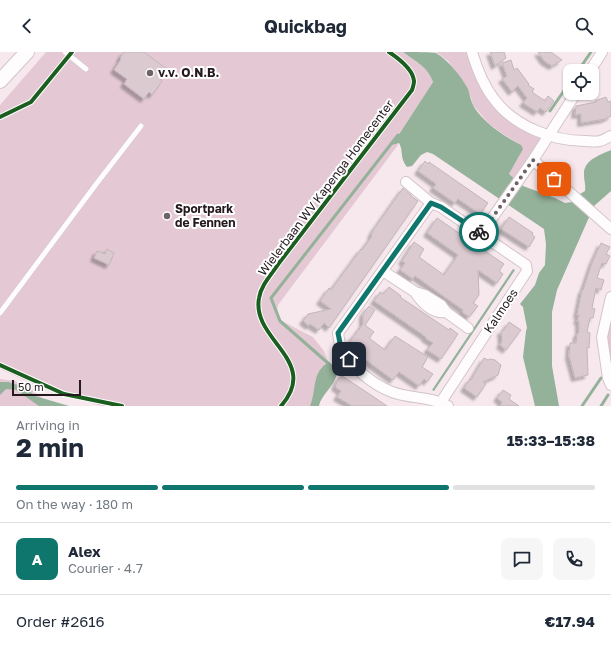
<!DOCTYPE html>
<html lang="en">
<head>
<meta charset="utf-8">
<style>
	body { margin:0; font-family:"Golos Text",sans-serif; background:#f6f6f7; color:#1f2937; height:100vh; display:flex; flex-direction:column; font-size:15px; white-space:nowrap }
	* { box-sizing:border-box; margin:0 }
	p { font-size:13px; color:#747a83 }
	.icon { flex:none; width:22px; height:22px; fill:none; stroke:currentColor; stroke-width:2; stroke-linecap:round; stroke-linejoin:round }
	.map { position:relative; height:354px; overflow:hidden }
	.side { display:flex; flex-direction:column; background:#fff; flex:1 }
	.side>* { flex:none }
	.fabs { position:absolute; left:563px; top:12px; display:grid; gap:8px }
	.fabs a { display:grid; place-items:center; width:36px; height:36px; border-radius:8px; background:#fff; box-shadow:0 1px 3px #0004; font-size:20px }
	.scale { position:absolute; left:12px; bottom:10px; width:69px; box-sizing:border-box; padding-left:4px; border:2px solid #241a1e; border-top:0; font-size:11px; line-height:14px; white-space:nowrap; color:#241a1e; -webkit-text-stroke:3px #fff; paint-order:stroke }
	.pin { position:absolute; display:grid; place-items:center; width:34px; height:34px; color:#fff; margin:-17px; border-radius:8px; box-shadow:0 2px 6px #0006 }
	.courier { position:absolute; display:grid; place-items:center; width:40px; height:40px; margin:-20px; border:3px solid #0f766e; border-radius:50%; background:#fff; color:#222; box-shadow:0 1px 5px #0007 }
	.overview em { font-style:normal; font-weight:700 }
	.overview div { display:flex; flex-direction:column-reverse }
	.overview { display:flex; align-items:center; justify-content:space-between; height:68px; padding:0 16px }
	h1 { font-size:26px; font-weight:700; line-height:30px }
	.bar { display:grid; grid-template-columns:repeat(4,1fr); gap:6px 4px; align-content:center; height:48px; padding:0 16px }
	.bar i { height:5px; border-radius:3px; background:#e0e1e3 }
	.bar .active { background:#0f766e }
	.bar p { grid-column:span 4 }
	.line { display:flex; align-items:center; gap:10px; padding:0 16px; border-top:1px solid #e0e1e3 }
	.line div { flex:1 }
	.round { display:grid; place-items:center; flex:none; width:42px; height:42px; border-radius:8px; background:#f6f6f7 }
	header { display:flex; justify-content:space-between; align-items:center; height:52px; padding:0 16px; background:#fff; font-size:18px; font-weight:700 }
	.map>svg:first-child { display:block }
	.green { fill:#e4c9d4 }
	.water { fill:#94b199 }
	.lines { fill:none; stroke-linecap:round; stroke-linejoin:round }
	.stream { stroke:#94b199; stroke-width:3 }
	.building { fill:#dccad1; stroke:#c2b6bb; filter:url(#shadow) }
	.service-casing { stroke:#d2c5ca; stroke-width:6 }
	.minor-casing { stroke:#d2c5ca; stroke-width:12 }
	.secondary-casing { stroke:#d2c5ca; stroke-width:16 }
	.service { stroke:#fefcfc; stroke-width:5 }
	.minor { stroke:#fefcfc; stroke-width:10 }
	.secondary { stroke:#fefcfc; stroke-width:14 }
	.cycleway-casing { stroke:#fff; stroke-width:6 }
	.cycleway { stroke:#1b5e20; stroke-width:4 }
	.done { stroke:#6e6267; stroke-width:4; stroke-dasharray:0 7.2 }
	.route { stroke:#0f766e; stroke-width:5 }
	.poi-dot { fill:#6e6267; stroke:#fff; stroke-width:1.5 }
	.labels { text-anchor:middle; stroke-width:4; stroke-linejoin:round; paint-order:stroke }
	.poi-label { font-size:12px; font-weight:bold; fill:#241a1e; stroke:#fff; text-anchor:start }
	.street-label { font-size:12px; fill:#241a1e; stroke:#fff }
</style>
</head>
<body>
<header><svg class="icon" aria-label="back" viewBox="0 0 24 24"><path d="M15 5l-7 7 7 7"/></svg>Quickbag<svg class="icon" aria-label="search" viewBox="0 0 24 24"><circle cx="10" cy="10" r="6"/><path d="M15 15l6 6"/></svg></header>
<div class="map">
<svg width="611" height="354" viewBox="0 0 611 354">
	<defs>
		<filter id="shadow"><feDropShadow dx="-3.5" dy="3.5" stdDeviation="1" flood-color="#0004"/></filter>
	</defs>
	<rect width="100%" height="100%" fill="#f7e8ee"/>
	<path class="green" d="M46,0H403C415,9 428,15 433,30L395,88L398,90V93L278,253L277,260L280,268L313,285L324,299L329,312L313,354H102L66,344L42,336L0,317V53Z
		M436,0H469L515,73L542,87L514,127L509,122L519,104L521,93L503,82L489,72L473,53L471,45L465,32L448,9Z
		M611,256V325L605,288Z
		M0,327L15,329L31,337L46,349L68,354H0Z"/>
	<path class="water" d="M403,0C409,0 432,0 436,1C449,9 461,24 468,37C470,43 471,50 474,55C485,72 504,84 521,93L523,97L509,122L523,134L555,146L565,151L572,150L580,142L585,139C586,133 584,129 584,123C583,108 600,103 611,98V139L594,154L557,238L552,260V314L559,354H535L523,305L526,279L527,276L523,255L520,252L535,233L539,221L545,213L546,192L544,177L433,102L427,100L421,103L412,114L407,115C399,104 404,100 399,91L392,93L433,30C428,15 415,9 403,0Z
		M513,217L515,218L434,339L432,338Z
		M329,310C349,325 322,338 319,354H310C317,338 311,320 329,310Z
		M0,330H8L25,335L35,344L69,354H39L16,338L6,337L0,343Z"/>
	<g class="lines">
		<path class="stream" d="M578,19L591,0
			M550,59L570,30
			M329,312L280,269L271,246L398,83
			M582,354L601,326
			M601,354L608,343"/>
	</g>
	<path class="building" d="M124,0H144L168,18L160,27L162,29L152,43L149,40L144,47L124,32L127,27L114,18L121,7L120,6Z
		M490,0H504L506,6L495,14Z
		M538,0H551L562,8L552,14L544,9Z
		M511,8L514,18L517,16L529,32L528,33L534,37L532,40L545,49L548,44L554,49L546,60L540,56L537,60L523,51L527,46L518,34L512,40L502,27L507,24L502,11Z
		M606,45L608,50L611,49V64L605,67L581,71V62L575,63L576,54L596,50L595,49Z
		M425,109L428,112L429,110L488,151L480,162L458,147L455,151L433,136L436,132L418,119Z
		M403,136L411,143V144L418,149L329,276L324,271L319,278L310,272L309,274L303,269L308,262L331,257L320,249L329,236L331,238L361,197L362,198L372,184L371,183L374,177Z
		M509,165L533,181L532,183L535,185L529,195L501,177Z
		M437,166L504,212L499,219L503,222L497,231L478,218L479,243L473,251L478,254L469,265L462,260L463,258L415,224L413,227L400,218L405,211L402,209L414,190L424,197L419,205L444,223L458,203L427,181Z
		M601,191L610,195L606,202L610,204L606,212L602,211L597,226L604,228L601,238L596,236L592,256L595,257L593,266H590L587,280L590,281L589,296L587,295L588,323L575,326L569,304L570,291H576L577,282L579,280V269H577L579,263H577L582,238H583L592,211Z
		M107,197L114,201L109,213L94,206L97,199L105,202Z
		M389,235L401,244L400,245L449,278L450,276L458,282L441,307L427,298L433,291L425,286L426,285L374,249L380,240L383,242Z
		M369,254L375,258L365,273L374,280L369,286L385,298L395,284L428,305L422,315L433,322L427,330L424,327L419,334L399,320L393,328L362,305L366,300L350,289L363,272V262Z
		M509,270L521,278L506,298L500,293L502,289L501,279L504,278Z
		M484,306L488,308L490,307L495,308L501,313L498,323L483,330L486,332L477,345L464,336L470,327L471,328Z
		M342,324L368,341L387,354H352L337,345L341,339L335,335L338,327Z
		M503,338L511,343L509,347L519,354H500L502,350L497,346Z"/>
	<g class="lines">
		<g class="service-casing">
			<path id="service" d="M65,0L86,17
				M0,261L97,131L141,74"/>
		</g>
		<g class="minor-casing">
			<path id="minor" d="M472,0C477,17 483,33 494,47C514,74 552,89 585,89C589,89 596,90 600,89C604,88 608,85 611,84
				M590,19L602,0
				M533,108L611,177
				M406,130L431,151
				M481,182L533,108L576,41
				M383,219L415,240L425,243L441,253L446,260L468,276
				M415,240C422,251 433,262 446,260
				M611,245L602,285L608,326L611,333
				M441,350L527,219L526,213L441,155L431,151L338,281C339,286 339,292 342,296C350,314 373,333 392,340C410,347 431,344 448,354"/>
		</g>
		<g class="secondary-casing">
			<path id="secondary" d="M0,29L27,0"/>
		</g>
		<use href="#service" class="service"/>
		<use href="#minor" class="minor"/>
		<use href="#secondary" class="secondary"/>
		<g class="cycleway-casing">
			<path id="cycleway" d="M0,65L31,50L72,0
				M0,313L64,342L122,354
				M281,354C321,309 251,288 259,246C261,233 272,222 279,211L412,38C413,35 414,31 414,29C413,17 398,6 389,0"/>
		</g>
		<use href="#cycleway" class="cycleway"/>
	</g>
	<g class="lines">
		<path class="done" d="M479,180L481,182L533,108L554,127"/>
		<path class="route" d="M349,307L341,296L338,281L431,151L441,155L479,180"/>
	</g>
	<g class="poi-dot">
		<circle cx="150" cy="21" r="4"/>
		<circle cx="167" cy="164" r="4"/>
	</g>
	<g class="labels">
		<g class="poi-label">
			<text x="158" y="25">v.v. O.N.B.</text>
			<text x="175" y="161">Sportpark<tspan x="175" dy="14">de Fennen</tspan></text>
		</g>
		<g class="street-label">
			<text transform="translate(326 136) rotate(-53)" y="4">Wielerbaan WV Kapenga Homecenter</text>
			<text transform="translate(501 259) rotate(-56)" y="4">Kalmoes</text>
		</g>
	</g>
</svg>
<div class="fabs">
<a><svg class="icon" aria-label="locate" viewBox="0 0 24 24"><circle cx="12" cy="12" r="6"/><path d="M12 2v4M12 18v4M2 12h4M18 12h4"/></svg></a>
</div>
<div class="scale">50 m</div>
<div class="pin" style="left:554px;top:127px;background:#ea580c"><svg class="icon" aria-label="bag" viewBox="0 0 24 24"><path d="M5 8h14l-1 12H6zM9 8a3 3 0 0 1 6 0"/></svg></div>
<div class="pin" style="left:349px;top:307px;background:#1f2937"><svg class="icon" aria-label="home" viewBox="0 0 24 24"><path d="M3 11l9-7 9 7M6 9v11h12V9"/></svg></div>
<div class="courier" style="left:479px;top:180px"><svg class="icon" aria-label="bike" viewBox="0 0 24 24"><circle cx="6" cy="16" r="4"/><circle cx="18" cy="16" r="4"/><path d="M6 16l4-8h5l3 8M10 8l3 8H6M13 5h3"/></svg></div>
</div>
<section class="side">
<div class="overview"><div><h1>2 min</h1><p>Arriving in</p></div><em>15:33–15:38</em></div>
<div class="bar"><i class="active"></i><i class="active"></i><i class="active"></i><i></i><p>On the way · 180 m</p></div>
<div class="line" style="height:72px"><b class="round" style="background:#0f766e;color:#fff">A</b><div><b>Alex</b><p>Courier · 4.7</p></div><a class="round"><svg class="icon" aria-label="chat" viewBox="0 0 24 24"><path d="M4 5h16v11H9l-5 4z"/></svg></a><a class="round"><svg class="icon" aria-label="phone" viewBox="0 0 24 24"><path d="M5 4h4l2 5-3 2q2 4 5 5l2-3 5 2v4C11 20 4 13 5 4z"/></svg></a></div>
<div class="line" style="height:52px"><div>Order #2616</div><b>€17.94</b></div>
</section>
</body>
</html>
